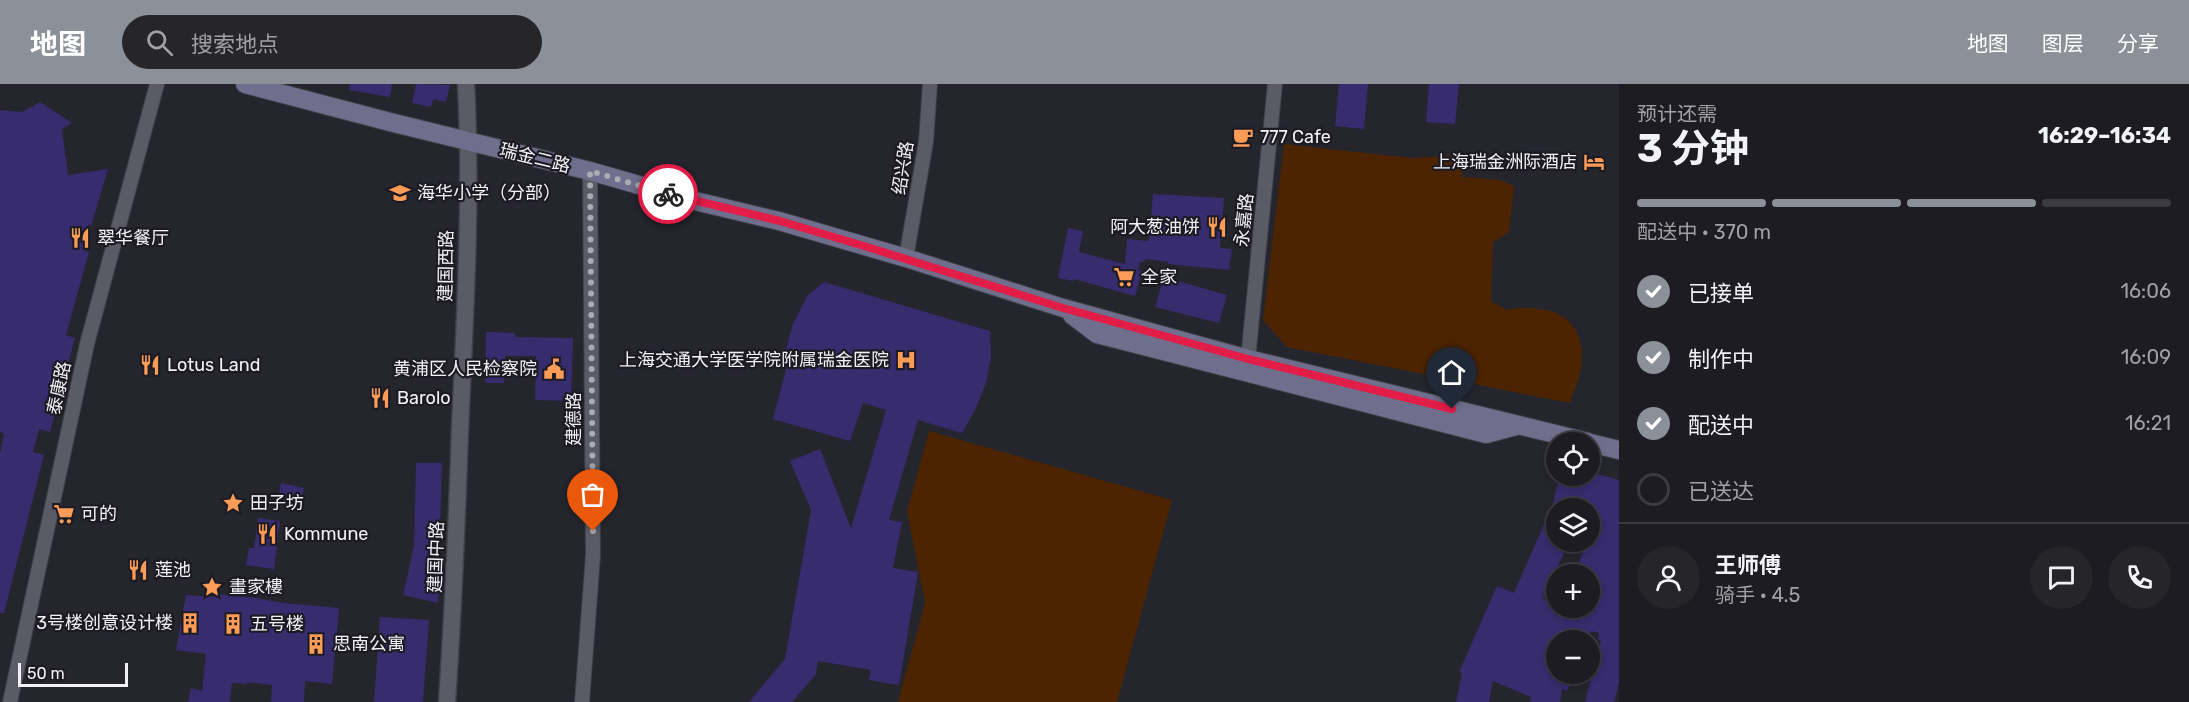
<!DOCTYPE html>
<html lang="zh">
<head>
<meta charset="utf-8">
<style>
	body { margin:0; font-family:Rubik,"Noto Sans SC",sans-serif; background:#25252a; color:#f1f3f6; height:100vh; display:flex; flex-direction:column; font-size:22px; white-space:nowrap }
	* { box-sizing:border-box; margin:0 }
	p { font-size:20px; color:#a0a1a5 }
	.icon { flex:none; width:33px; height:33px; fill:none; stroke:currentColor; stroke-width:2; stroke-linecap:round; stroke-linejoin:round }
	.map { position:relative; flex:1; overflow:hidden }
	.side { display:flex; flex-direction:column; background:#1c1c22; width:570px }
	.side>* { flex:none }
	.buttons { position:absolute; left:1546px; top:348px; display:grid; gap:12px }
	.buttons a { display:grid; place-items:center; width:54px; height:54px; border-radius:50%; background:#1c1c22; box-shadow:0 3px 9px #0003,0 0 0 2px #3a3a40; font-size:30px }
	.scale { position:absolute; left:18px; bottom:15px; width:110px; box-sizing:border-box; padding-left:6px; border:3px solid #f1f1f7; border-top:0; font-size:16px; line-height:21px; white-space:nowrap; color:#f1f1f7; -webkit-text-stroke:4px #1c1b24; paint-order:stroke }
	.pin { position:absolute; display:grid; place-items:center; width:51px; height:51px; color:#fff; margin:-62px -26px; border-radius:50% 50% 50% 0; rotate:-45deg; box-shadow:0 0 6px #0007 }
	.pin .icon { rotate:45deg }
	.courier { position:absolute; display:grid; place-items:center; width:60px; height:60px; margin:-30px; border:4px solid #e11d48; border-radius:50%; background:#fff; color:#222; box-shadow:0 2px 8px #0007 }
	.overview em { font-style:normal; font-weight:700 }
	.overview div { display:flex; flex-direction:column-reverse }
	.overview { display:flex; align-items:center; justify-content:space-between; height:102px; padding:0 18px }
	h1 { font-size:39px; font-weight:700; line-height:45px }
	.bar { display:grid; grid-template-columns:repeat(4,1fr); gap:9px 6px; align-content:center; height:72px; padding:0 18px }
	.bar i { height:8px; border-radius:4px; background:#3a3a40 }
	.bar .current { background:#8c9099 }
	.bar p { grid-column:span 4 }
	.line { display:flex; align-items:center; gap:15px; padding:0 18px; border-top:2px solid #3a3a40 }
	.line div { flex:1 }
	.round { display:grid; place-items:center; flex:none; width:63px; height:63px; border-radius:32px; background:#25252a }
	ol { padding:0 18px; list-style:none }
	li { display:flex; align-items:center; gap:18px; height:66px }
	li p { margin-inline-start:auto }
	li .icon { padding:6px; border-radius:50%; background:#8c9099; color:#fff; stroke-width:4 }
	li:last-child { color:#a0a1a5 }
	li i { width:33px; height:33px; border:3px solid #3a3a40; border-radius:50% }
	header { display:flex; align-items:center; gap:36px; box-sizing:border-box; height:84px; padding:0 30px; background:#8c9099; color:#fff }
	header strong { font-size:28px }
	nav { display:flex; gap:33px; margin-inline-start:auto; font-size:21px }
	.search { width:420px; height:54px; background:#25252a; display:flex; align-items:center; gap:15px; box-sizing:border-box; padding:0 21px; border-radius:33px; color:#a0a1a5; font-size:22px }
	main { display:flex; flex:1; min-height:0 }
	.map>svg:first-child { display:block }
	.green { fill:#4c2402 }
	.building { fill:#372c6d; fill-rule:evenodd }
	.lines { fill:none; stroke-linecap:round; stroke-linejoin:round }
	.minor-casing { stroke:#404048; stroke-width:16 }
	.tertiary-casing { stroke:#404048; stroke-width:19 }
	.secondary-casing { stroke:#404048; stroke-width:20 }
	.minor { stroke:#5b5b65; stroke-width:14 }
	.tertiary { stroke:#5b5b65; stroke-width:16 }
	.secondary { stroke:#706e8d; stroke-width:18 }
	.done { stroke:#aaaab1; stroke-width:6; stroke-dasharray:0 10.8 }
	.route { stroke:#e11d48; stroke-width:8 }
	.labels { text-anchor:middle; stroke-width:4.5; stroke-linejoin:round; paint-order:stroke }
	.poi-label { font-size:18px; fill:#f1f1f7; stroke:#1c1b24; text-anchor:start }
	.street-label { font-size:18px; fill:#f1f1f7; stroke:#1c1b24 }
</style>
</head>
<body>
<header>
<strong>地图</strong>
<div class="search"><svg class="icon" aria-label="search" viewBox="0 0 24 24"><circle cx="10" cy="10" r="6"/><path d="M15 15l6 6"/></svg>搜索地点</div>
<nav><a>地图</a><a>图层</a><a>分享</a></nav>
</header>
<main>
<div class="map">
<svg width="1619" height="618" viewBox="0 0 1619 618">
	<rect width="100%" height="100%" fill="#25252e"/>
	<path class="green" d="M1284,60L1412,74L1463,71L1462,93L1500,96L1514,102L1509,148L1493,158L1491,217L1507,226C1545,219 1583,229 1582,275C1582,289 1574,306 1570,319L1287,263L1263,236Z
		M929,347L1172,416L1117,618H898L925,519L907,428Z"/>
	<path class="building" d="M350,0H392L390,13L349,6Z
		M416,0L450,1L446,18L433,15L431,23L412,19Z
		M1339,0H1368L1364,45L1335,42Z
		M1429,0H1459L1455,40L1426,38Z
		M40,18L72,39L62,45L68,91L108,85L84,166L89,168L66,251L75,254L50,348L39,345L33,368L44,371L4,529H0V370L4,349L0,348V26L22,28Z
		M1153,110L1224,114L1220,164L1232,165L1229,186L1168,180L1169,178L1145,175L1144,178H1140L1138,186L1142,187L1135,212L1074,195L1073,197L1058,194L1068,144L1083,147L1079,168L1125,180L1127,155L1149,157Z
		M1164,193L1227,211L1219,239L1155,223Z
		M824,198L990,247L991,273L986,299L975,326L962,349L918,336L889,436L902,438L893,484L918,488L899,601L869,596L871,586L818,577L816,590L792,618H749L785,575L811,426L790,377L820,365L851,444L886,326L863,319L850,357L773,335L787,281L785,269L793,240L807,212Z
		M486,248L515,249V253L573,254L571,317L535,316L536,272H505L504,299H485Z
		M416,379H442L438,519L403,511L414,462Z
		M1590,388L1619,396V600L1614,618H1585L1601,556H1598L1599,549L1591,547L1587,556H1557V590H1574L1567,607L1562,605L1560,618H1530L1531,613L1493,597L1489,618H1456L1462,589L1459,588L1497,502L1514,509L1552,422L1560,392H1590ZM1557,424H1584L1593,427L1590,437V458H1585L1576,490H1590V524H1568L1567,526L1557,524V521L1543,515L1569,458H1557Z
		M281,399L304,404L300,424L277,419Z
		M258,434L280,437L274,485L246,481L249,464H254Z
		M217,510L256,514L284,519L339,524L332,600L305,597L304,618H271L272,601L247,598V600L232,599L230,618H188L191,604L202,607L206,570L176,566L186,511L216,513Z
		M380,533L429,536L423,618H374Z"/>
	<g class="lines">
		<g class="minor-casing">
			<path id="minor" d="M906,174L926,58L930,0
				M1248,275L1275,0
				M10,618L87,260L157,0
				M582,618L593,471L590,87"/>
		</g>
		<g class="tertiary-casing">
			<path id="tertiary" d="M447,618C453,527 457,436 460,345C465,231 472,115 466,0"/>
		</g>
		<g class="secondary-casing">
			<path id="secondary" d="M245,0L390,38L590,87L691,116L779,137L906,174L1063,224L1248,275L1588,358
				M1072,231L1097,250L1486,350L1516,342
				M1590,359L1619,366"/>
		</g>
		<use href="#minor" class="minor"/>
		<use href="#tertiary" class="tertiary"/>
		<use href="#secondary" class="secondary"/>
	</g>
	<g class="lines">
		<path class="done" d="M593,447L590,87L668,110"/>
		<path class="route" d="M668,110L780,137L864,162L1063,224L1132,243L1248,275L1452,325"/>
	</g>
	<defs>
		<g id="cafe-bare" transform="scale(1.62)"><path d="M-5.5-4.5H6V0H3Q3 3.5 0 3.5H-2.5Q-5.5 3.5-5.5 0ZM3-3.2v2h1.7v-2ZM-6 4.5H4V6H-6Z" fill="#fd9c56" stroke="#1c1b24" stroke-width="2.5" paint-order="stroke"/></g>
		<g id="hotel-bare" transform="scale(1.62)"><path d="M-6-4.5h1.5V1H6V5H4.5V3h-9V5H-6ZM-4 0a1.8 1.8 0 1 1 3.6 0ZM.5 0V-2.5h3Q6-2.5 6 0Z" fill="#fd9c56" stroke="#1c1b24" stroke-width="2.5" paint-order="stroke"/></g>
		<g id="school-bare" transform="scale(1.62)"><path d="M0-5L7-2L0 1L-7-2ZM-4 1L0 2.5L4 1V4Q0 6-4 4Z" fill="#fd9c56" stroke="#1c1b24" stroke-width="2.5" paint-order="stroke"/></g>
		<g id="restaurant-bare" transform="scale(1.62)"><path d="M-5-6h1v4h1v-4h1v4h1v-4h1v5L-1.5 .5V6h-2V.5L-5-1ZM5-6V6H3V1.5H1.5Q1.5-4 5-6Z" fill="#fd9c56" stroke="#1c1b24" stroke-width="2.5" paint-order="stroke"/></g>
		<g id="supermarket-bare" transform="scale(1.62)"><path d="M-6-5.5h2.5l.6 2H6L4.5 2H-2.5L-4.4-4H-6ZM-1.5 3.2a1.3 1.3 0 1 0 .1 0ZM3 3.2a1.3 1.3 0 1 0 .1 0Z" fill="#fd9c56" stroke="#1c1b24" stroke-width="2.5" paint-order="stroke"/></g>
		<g id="hospital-bare" transform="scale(1.62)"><path d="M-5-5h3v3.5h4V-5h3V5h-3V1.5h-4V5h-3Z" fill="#fd9c56" stroke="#1c1b24" stroke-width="2.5" paint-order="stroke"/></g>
		<g id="civic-bare" transform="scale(1.62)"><path d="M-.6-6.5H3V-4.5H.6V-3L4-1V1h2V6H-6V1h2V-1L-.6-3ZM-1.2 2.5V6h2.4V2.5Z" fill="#fd9c56" stroke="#1c1b24" stroke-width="2.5" paint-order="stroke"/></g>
		<g id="sight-bare" transform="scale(1.62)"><path d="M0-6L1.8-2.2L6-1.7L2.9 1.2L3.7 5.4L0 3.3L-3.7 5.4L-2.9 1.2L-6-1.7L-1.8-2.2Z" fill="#fd9c56" stroke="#1c1b24" stroke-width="2.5" paint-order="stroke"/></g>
		<g id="building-bare" transform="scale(1.62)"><path d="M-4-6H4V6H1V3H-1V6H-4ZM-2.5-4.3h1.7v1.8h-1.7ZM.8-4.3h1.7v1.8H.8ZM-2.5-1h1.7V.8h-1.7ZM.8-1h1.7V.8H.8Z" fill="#fd9c56" stroke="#1c1b24" stroke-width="2.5" paint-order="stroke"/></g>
	</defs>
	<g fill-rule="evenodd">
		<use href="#cafe-bare" x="1243" y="53"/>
		<use href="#hotel-bare" x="1594" y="78"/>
		<use href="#school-bare" x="400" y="109"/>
		<use href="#restaurant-bare" x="1217" y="143"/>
		<use href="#restaurant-bare" x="80" y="154"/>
		<use href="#supermarket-bare" x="1124" y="193"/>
		<use href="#hospital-bare" x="906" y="276"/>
		<use href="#restaurant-bare" x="150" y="281"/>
		<use href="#civic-bare" x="554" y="285"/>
		<use href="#restaurant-bare" x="380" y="314"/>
		<use href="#sight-bare" x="233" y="419"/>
		<use href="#supermarket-bare" x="64" y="430"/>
		<use href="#restaurant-bare" x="267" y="450"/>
		<use href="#restaurant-bare" x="138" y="486"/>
		<use href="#sight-bare" x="212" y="503"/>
		<use href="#building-bare" x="190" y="539"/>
		<use href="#building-bare" x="233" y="540"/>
		<use href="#building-bare" x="316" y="560"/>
	</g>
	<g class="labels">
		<g class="poi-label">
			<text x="1260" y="59">777 Cafe</text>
			<text x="1577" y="84" text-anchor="end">上海瑞金洲际酒店</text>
			<text x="417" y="115">海华小学（分部）</text>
			<text x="1200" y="149" text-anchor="end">阿大葱油饼</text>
			<text x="97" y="160">翠华餐厅</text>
			<text x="1141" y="199">全家</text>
			<text x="889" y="282" text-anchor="end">上海交通大学医学院附属瑞金医院</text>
			<text x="167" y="287">Lotus Land</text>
			<text x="537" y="291" text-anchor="end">黄浦区人民检察院</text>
			<text x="397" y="320">Barolo</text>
			<text x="250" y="425">田子坊</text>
			<text x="81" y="436">可的</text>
			<text x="284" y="456">Kommune</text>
			<text x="155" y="492">莲池</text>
			<text x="229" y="509">畫家樓</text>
			<text x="173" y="545" text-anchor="end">3号楼创意设计楼</text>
			<text x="250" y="546">五号楼</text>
			<text x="333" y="566">思南公寓</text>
		</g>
		<g class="street-label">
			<text transform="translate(535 74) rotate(14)" y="6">瑞金二路</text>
			<text transform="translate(903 84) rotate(-81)" y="6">绍兴路</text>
			<text transform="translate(1244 136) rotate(-84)" y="6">永嘉路</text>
			<text transform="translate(446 182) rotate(-89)" y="6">建国西路</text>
			<text transform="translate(59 304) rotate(-78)" y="6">泰康路</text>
			<text transform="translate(574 335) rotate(-90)" y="6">建德路</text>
			<text transform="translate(436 473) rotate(-88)" y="6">建国中路</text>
		</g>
	</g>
</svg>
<div class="buttons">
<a><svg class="icon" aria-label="locate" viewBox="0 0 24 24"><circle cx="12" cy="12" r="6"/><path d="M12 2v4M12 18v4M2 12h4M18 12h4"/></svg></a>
<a><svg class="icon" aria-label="layers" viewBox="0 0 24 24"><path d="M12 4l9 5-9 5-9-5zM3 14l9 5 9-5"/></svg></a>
<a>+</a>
<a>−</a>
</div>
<div class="scale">50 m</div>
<div class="pin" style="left:593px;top:447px;background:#ea580c"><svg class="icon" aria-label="bag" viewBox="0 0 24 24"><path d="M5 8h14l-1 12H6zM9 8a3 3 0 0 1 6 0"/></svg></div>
<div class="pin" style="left:1452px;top:325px;background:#1f2937"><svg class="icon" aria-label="home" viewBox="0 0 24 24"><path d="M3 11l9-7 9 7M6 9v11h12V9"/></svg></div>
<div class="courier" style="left:668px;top:110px"><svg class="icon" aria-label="bike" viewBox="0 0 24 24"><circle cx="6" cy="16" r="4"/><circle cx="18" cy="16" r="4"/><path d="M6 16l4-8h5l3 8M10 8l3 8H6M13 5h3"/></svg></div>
</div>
<section class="side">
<div class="overview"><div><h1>3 分钟</h1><p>预计还需</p></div><em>16:29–16:34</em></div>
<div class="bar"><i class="current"></i><i class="current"></i><i class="current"></i><i></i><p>配送中 · 370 m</p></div>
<ol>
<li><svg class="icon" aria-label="check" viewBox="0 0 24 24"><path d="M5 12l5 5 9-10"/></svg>已接单<p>16:06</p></li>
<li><svg class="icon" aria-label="check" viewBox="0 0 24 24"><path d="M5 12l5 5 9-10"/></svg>制作中<p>16:09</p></li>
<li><svg class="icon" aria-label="check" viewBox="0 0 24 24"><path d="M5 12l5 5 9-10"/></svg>配送中<p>16:21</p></li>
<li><i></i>已送达</li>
</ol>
<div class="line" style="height:108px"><a class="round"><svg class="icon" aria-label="person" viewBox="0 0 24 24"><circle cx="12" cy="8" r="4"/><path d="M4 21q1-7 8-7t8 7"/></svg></a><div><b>王师傅</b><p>骑手 · 4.5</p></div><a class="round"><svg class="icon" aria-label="chat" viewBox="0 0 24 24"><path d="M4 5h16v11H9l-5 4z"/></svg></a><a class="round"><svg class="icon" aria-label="phone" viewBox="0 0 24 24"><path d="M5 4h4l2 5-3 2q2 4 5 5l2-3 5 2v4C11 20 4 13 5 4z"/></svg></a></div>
</section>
</main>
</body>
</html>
